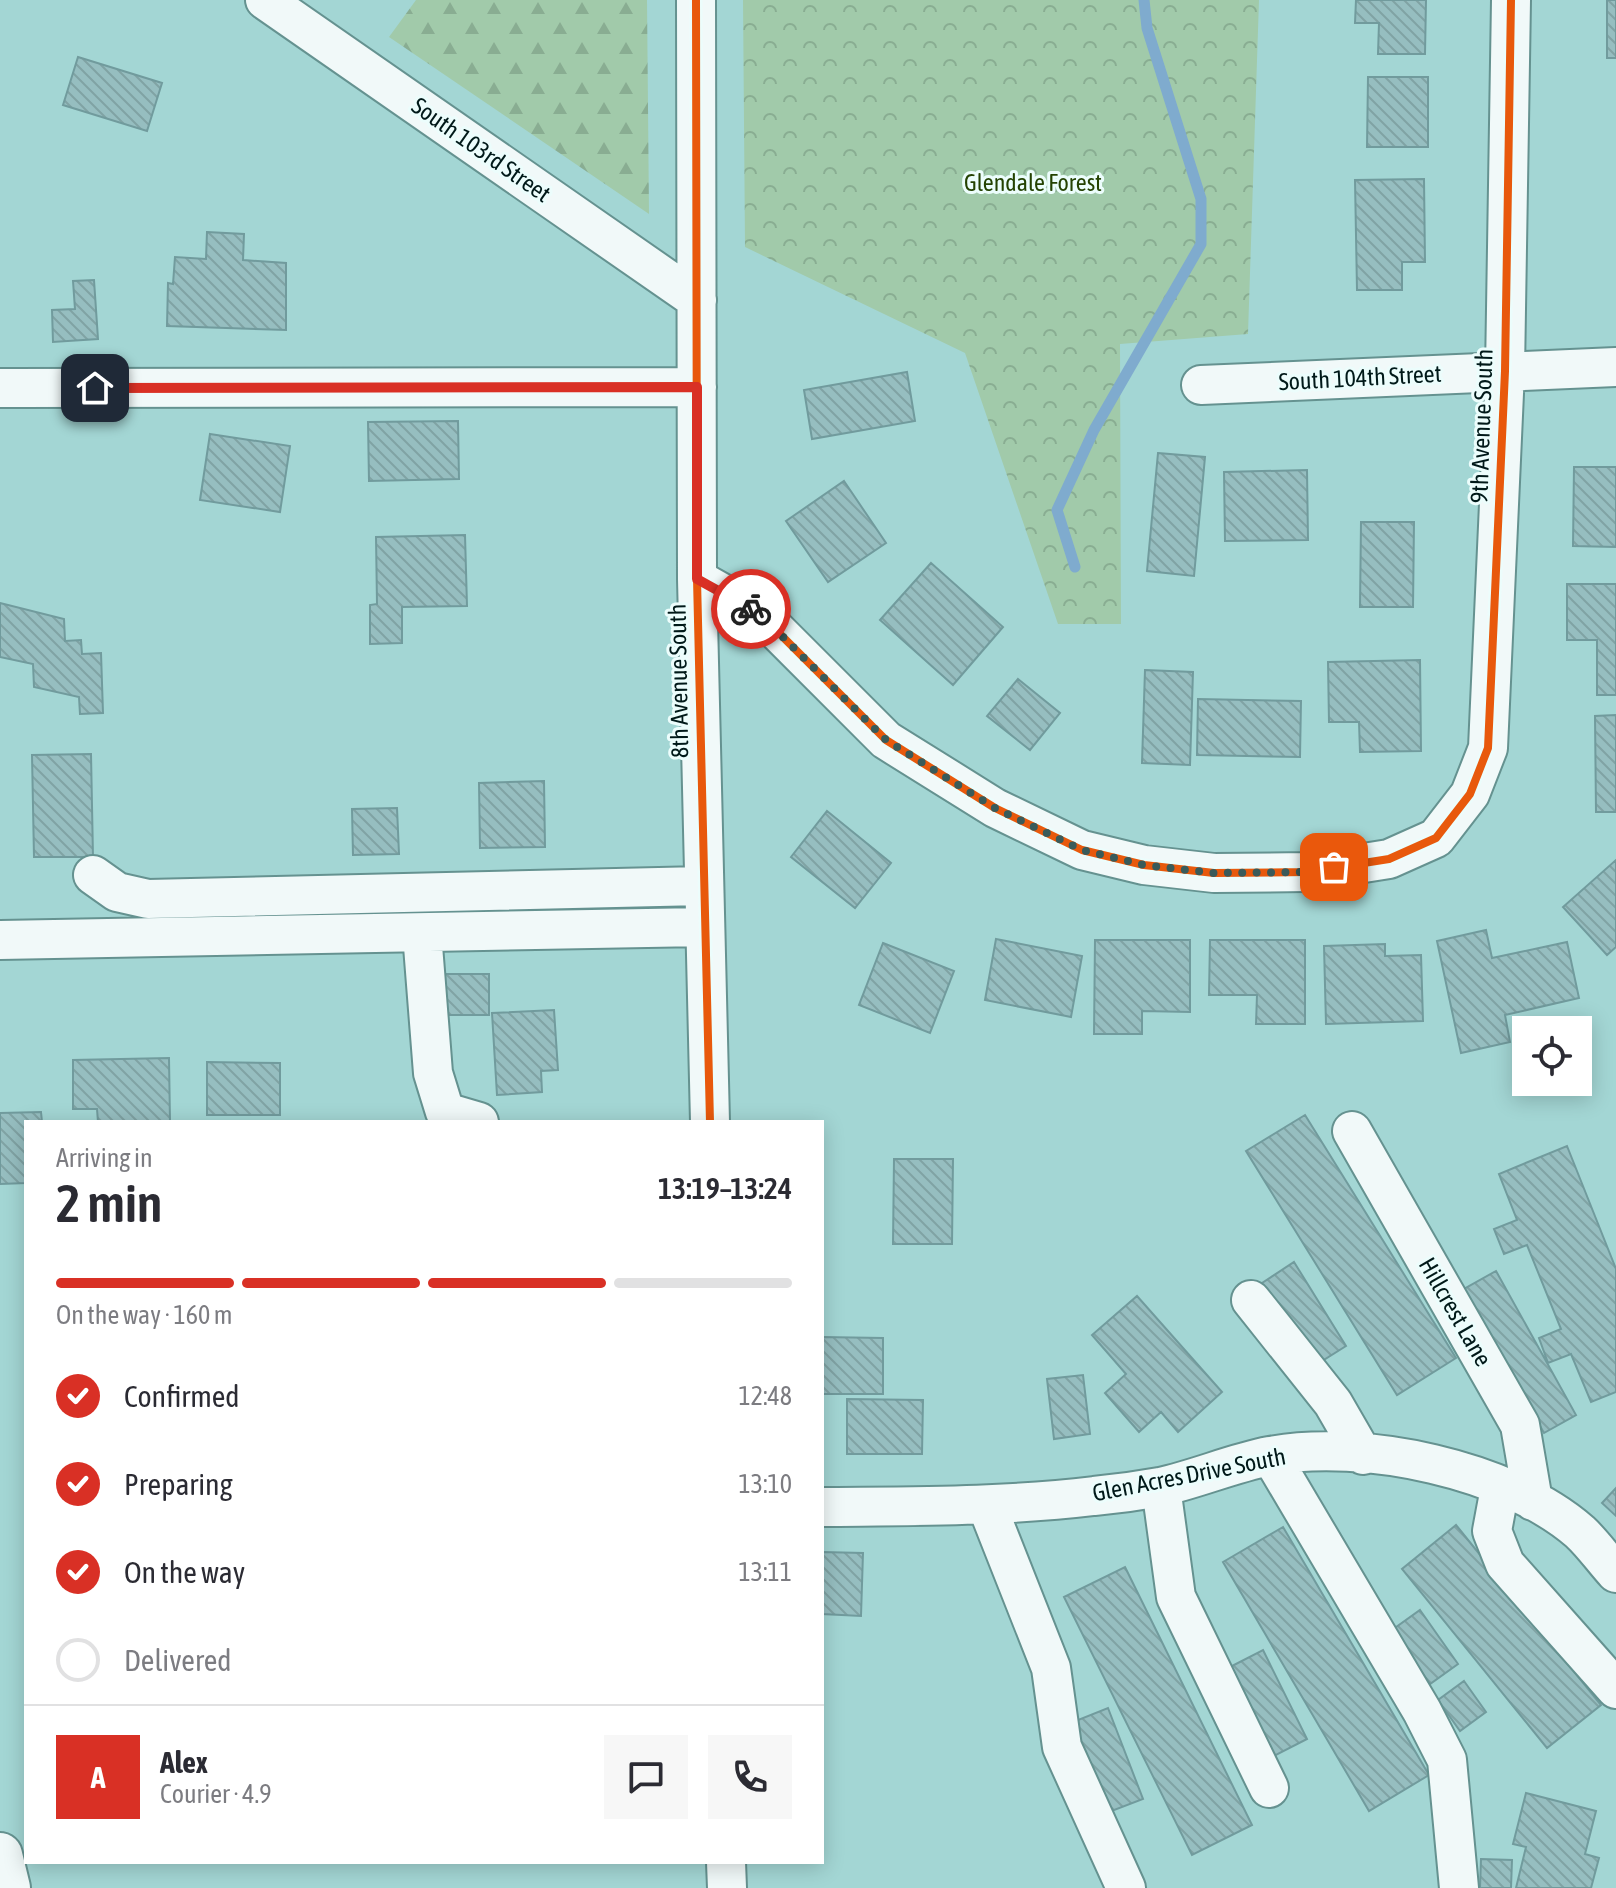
<!DOCTYPE html>
<html lang="en">
<head>
<meta charset="utf-8">
<style>
	body { margin:0; font-family:"Asap Condensed",sans-serif; background:#f7f7f7; color:#2b2b33; height:100vh; display:flex; flex-direction:column; font-size:30px; white-space:nowrap }
	* { box-sizing:border-box; margin:0 }
	p { font-size:26px; color:#7c7c81 }
	.icon { flex:none; width:44px; height:44px; fill:none; stroke:currentColor; stroke-width:2; stroke-linecap:round; stroke-linejoin:round }
	.map { position:relative; flex:1; overflow:hidden }
	.side { position:absolute; left:24px; top:1120px; width:800px; height:744px; display:flex; flex-direction:column; background:#fff; border-radius:0px; box-shadow:0 4px 20px #0003 }
	.side>* { flex:none }
	.controls { position:absolute; left:1512px; top:1016px; display:grid; gap:16px }
	.controls a { display:grid; place-items:center; width:80px; height:80px; border-radius:0px; background:#fff; box-shadow:0 4px 20px #0003; font-size:40px }
	.pin { position:absolute; display:grid; place-items:center; width:68px; height:68px; color:#fff; margin:-34px; border-radius:16px; box-shadow:0 4px 12px #0006 }
	.courier { position:absolute; display:grid; place-items:center; width:80px; height:80px; margin:-40px; border:6px solid #d93025; border-radius:50%; background:#fff; color:#222; box-shadow:0 2px 10px #0007 }
	.summary em { font-style:normal; font-weight:600 }
	.summary div { display:flex; flex-direction:column-reverse }
	.summary { display:flex; align-items:center; justify-content:space-between; height:136px; padding:0 32px }
	h1 { font-size:52px; font-weight:600; line-height:60px }
	.bar { display:grid; grid-template-columns:repeat(4,1fr); gap:12px 8px; align-content:center; height:96px; padding:0 32px }
	.bar i { height:10px; border-radius:6px; background:#e1e1e2 }
	.bar .current { background:#d93025 }
	.bar p { grid-column:span 4 }
	.line { display:flex; align-items:center; gap:20px; padding:0 32px; border-top:2px solid #e1e1e2 }
	.line div { flex:1 }
	.round { display:grid; place-items:center; flex:none; width:84px; height:84px; border-radius:0px; background:#f7f7f7 }
	ol { padding:0 32px; list-style:none }
	li { display:flex; align-items:center; gap:24px; height:88px }
	li p { margin-inline-start:auto }
	li .icon { padding:8px; border-radius:50%; background:#d93025; color:#fff; stroke-width:4 }
	li:last-child { color:#7c7c81 }
	li i { width:44px; height:44px; border:4px solid #e1e1e2; border-radius:50% }
	.map>svg:first-child { display:block }
	.forest { fill:url(#forest-firs) }
	.park { fill:url(#park-crowns) }
	.lines { fill:none; stroke-linecap:round; stroke-linejoin:round }
	.stream { stroke:#7fabce; stroke-width:11 }
	.building { fill:url(#building-back-hatch); stroke:#719b9d; stroke-width:2 }
	.minor-casing { stroke:#659290; stroke-width:42 }
	.highway-casing { stroke:#659290; stroke-width:48 }
	.minor { stroke:#f1f9f9; stroke-width:38 }
	.highway { stroke:#f1f9f9; stroke-width:44 }
	.cycleway-casing { stroke:#ecfdfc; stroke-width:13 }
	.cycleway { stroke:#e8590c; stroke-width:8 }
	.done { stroke:#395b5a; stroke-width:8; stroke-dasharray:0 14.4 }
	.route { stroke:#d93025; stroke-width:10 }
	.labels { text-anchor:middle; stroke-width:6; stroke-linejoin:round; paint-order:stroke }
	.street-label { font-size:24px; fill:#001919; stroke:#ecfdfc }
	.park-label { font-size:24px; fill:#244202; stroke:#ecfdfc }
</style>
</head>
<body>
<div class="map">
<svg width="1616" height="1888" viewBox="0 0 1616 1888">
	<defs>
		<pattern id="forest-firs" width="22" height="20" patternUnits="userSpaceOnUse" patternTransform="scale(2)"><rect width="22" height="20" fill="#a1caaa"/><path d="M5 1l3.5 6h-7zM16 11l3.5 6h-7z" fill="#89ad92"/></pattern>
		<pattern id="park-crowns" width="20" height="18" patternUnits="userSpaceOnUse" patternTransform="scale(2)"><rect width="20" height="18" fill="#a1caaa"/><path d="M2 6a3 3 0 1 1 6 0M12 15a3 3 0 1 1 6 0" fill="none" stroke="#89ad92"/></pattern>
		<pattern id="building-back-hatch" width="6" height="6" patternUnits="userSpaceOnUse" patternTransform="scale(2)"><rect width="6" height="6" fill="#96bec0"/><path d="M-1 5l2 2M0 0l6 6M5-1l2 2" fill="none" stroke="#80a3a4"/></pattern>
	</defs>
	<rect width="100%" height="100%" fill="#a3d6d4"/>
	<path class="forest" d="M416,0H647L649,214L389,37Z"/>
	<path class="park" d="M743,0H1259L1248,334L1120,344L1121,624H1058L965,353L745,247Z"/>
	<g class="lines">
		<path class="stream" d="M1075,567L1057,510L1094,430L1201,244V199L1147,28L1144,0"/>
	</g>
	<path class="building" d="M1356,0H1426L1425,54H1378L1379,23H1355Z
		M1607,0H1616V58H1607Z
		M78,57L162,83L147,131L63,105Z
		M1368,77H1428V147H1367Z
		M1424,179L1425,262H1402V290H1357L1355,180Z
		M207,232L244,234L243,260L286,263V330L167,326L168,283L173,284L175,257L206,259Z
		M94,280L98,339L53,342L52,310L75,309L73,281Z
		M907,372L915,421L812,439L804,390Z
		M458,421L459,479L369,481L368,422Z
		M210,434L290,446L280,512L200,500Z
		M1158,453L1205,457L1194,576L1147,571Z
		M1574,467H1616V547L1573,546Z
		M1307,470L1308,540L1225,541L1224,472Z
		M844,481L886,543L828,582L786,521Z
		M1361,522H1414L1413,607H1360Z
		M465,535L467,606L402,607V643L370,644V605L377,604L376,537Z
		M931,563L1003,627L953,685L880,620Z
		M1567,584H1616V695H1597V640H1567Z
		M0,603L64,619L65,641L81,640L82,654L101,653L103,713L80,714L79,697L34,687L33,664L0,657Z
		M1420,660L1421,751L1360,752L1359,722H1329L1328,662Z
		M1145,670L1193,672L1190,765L1142,763Z
		M1018,679L1060,713L1030,750L987,716Z
		M1198,699L1301,701L1300,757L1197,755Z
		M1616,715V812H1596L1595,716Z
		M91,754L93,857H34L32,755Z
		M544,781L545,847L480,848L479,783Z
		M397,808L399,854L353,855L352,809Z
		M827,811L891,863L855,908L791,857Z
		M1616,860V947L1607,955L1563,907Z
		M1486,930L1492,958L1567,942L1579,998L1505,1015L1510,1042L1461,1053L1437,941Z
		M996,939L1082,956L1071,1017L985,1000Z
		M1095,940H1190V1012L1142,1011V1034H1094Z
		M1210,940H1305V1024H1256L1257,995H1209Z
		M883,943L954,971L930,1033L859,1005Z
		M1385,944V956L1421,955L1423,1021L1326,1024L1324,946Z
		M438,974H489V1015H438Z
		M554,1010L558,1070L541,1071L542,1092L497,1095L492,1013Z
		M169,1058L170,1122H98L97,1109H73V1060Z
		M207,1062L280,1063V1115H207Z
		M41,1112L42,1122H26V1183L0,1184V1113Z
		M1305,1115L1456,1358L1397,1395L1246,1151Z
		M1567,1146L1616,1269V1392L1591,1402L1571,1354L1548,1363L1539,1338L1561,1329L1527,1245L1504,1254L1494,1229L1517,1220L1499,1174Z
		M894,1159H953L952,1244H893Z
		M1294,1262L1346,1346L1314,1366L1262,1283Z
		M1496,1271L1576,1415L1544,1433L1464,1289Z
		M1137,1296L1222,1392L1178,1432L1161,1412L1139,1432L1105,1393L1126,1374L1092,1335Z
		M822,1337L883,1338V1394H822Z
		M1083,1375L1090,1434L1054,1439L1047,1379Z
		M847,1399L923,1400L922,1454H847Z
		M1616,1488V1516L1602,1503Z
		M1456,1525L1601,1705L1547,1748L1402,1569Z
		M1283,1527L1429,1775L1369,1811L1223,1562Z
		M822,1552L863,1553L861,1616L822,1614Z
		M1125,1567L1252,1825L1192,1855L1064,1597Z
		M1420,1610L1458,1664L1430,1684L1392,1630Z
		M1263,1650L1307,1739L1274,1756L1230,1667Z
		M1464,1681L1486,1712L1460,1731L1438,1700Z
		M1108,1708L1143,1799L1109,1812L1073,1722Z
		M1526,1793L1596,1811L1585,1854L1599,1858L1591,1888H1516L1526,1847L1513,1844Z
		M1481,1859L1512,1860L1511,1888H1480Z"/>
	<g class="lines">
		<g class="minor-casing">
			<path id="minor" d="M265,0L697,300
				M696,0L697,579L710,1122
				M1201,385L1616,367
				M0,388L697,387
				M697,579L761,615L886,740L995,808L1082,850L1144,865L1214,873L1307,872L1389,859L1436,838L1470,794L1488,748L1505,371L1511,0
				M93,875L117,892L148,899L702,886
				M422,933L433,1073L445,1112L479,1122
				M0,940L703,927
				M1352,1131L1520,1425L1533,1501
				M1251,1300L1333,1403L1363,1455
				M1271,1456L1422,1711L1447,1760L1459,1888
				M1161,1487L1176,1597L1269,1788
				M1500,1488L1492,1531L1505,1564L1616,1689
				M987,1506L1051,1668L1062,1747L1126,1888
				M822,1507C913,1506 1003,1507 1094,1496C1116,1494 1138,1491 1160,1487C1197,1479 1233,1463 1270,1456C1363,1439 1508,1469 1580,1532C1593,1544 1604,1560 1616,1573
				M726,1862L727,1888"/>
		</g>
		<g class="highway-casing">
			<path id="highway" d="M0,1855L8,1888"/>
		</g>
		<use href="#minor" class="minor"/>
		<use href="#highway" class="highway"/>
		<g class="cycleway-casing">
			<path id="cycleway" d="M696,0L697,579L710,1122
				M697,579L761,615L886,740L995,808L1082,850L1144,865L1214,873L1307,872L1389,859L1436,838L1470,794L1488,748L1505,371L1511,0"/>
		</g>
		<use href="#cycleway" class="cycleway"/>
	</g>
	<g class="lines">
		<path class="done" d="M751,609L761,615L886,740L995,808L1082,850L1144,865L1214,873L1307,872L1334,867"/>
		<path class="route" d="M95,388L697,387V579L751,609"/>
	</g>
	<g class="labels">
		<g class="street-label">
			<text transform="translate(481 150) rotate(35)" y="8">South 103rd Street</text>
			<text transform="translate(1360 378) rotate(-3)" y="8">South 104th Street</text>
			<text transform="translate(1482 426) rotate(-88)" y="8">9th Avenue South</text>
			<text transform="translate(679 681) rotate(-91)" y="8">8th Avenue South</text>
			<text transform="translate(1455 1312) rotate(60)" y="8">Hillcrest Lane</text>
			<text transform="translate(1189 1475) rotate(-11)" y="8">Glen Acres Drive South</text>
		</g>
		<g class="park-label">
			<text x="1033" y="191">Glendale Forest</text>
		</g>
	</g>
</svg>
<div class="controls">
<a><svg class="icon" aria-label="locate" viewBox="0 0 24 24"><circle cx="12" cy="12" r="6"/><path d="M12 2v4M12 18v4M2 12h4M18 12h4"/></svg></a>
</div>
<div class="pin" style="left:1334px;top:867px;background:#ea580c"><svg class="icon" aria-label="bag" viewBox="0 0 24 24"><path d="M5 8h14l-1 12H6zM9 8a3 3 0 0 1 6 0"/></svg></div>
<div class="pin" style="left:95px;top:388px;background:#1f2937"><svg class="icon" aria-label="home" viewBox="0 0 24 24"><path d="M3 11l9-7 9 7M6 9v11h12V9"/></svg></div>
<div class="courier" style="left:751px;top:609px"><svg class="icon" aria-label="bike" viewBox="0 0 24 24"><circle cx="6" cy="16" r="4"/><circle cx="18" cy="16" r="4"/><path d="M6 16l4-8h5l3 8M10 8l3 8H6M13 5h3"/></svg></div>
<section class="side">
<div class="summary"><div><h1>2 min</h1><p>Arriving in</p></div><em>13:19–13:24</em></div>
<div class="bar"><i class="current"></i><i class="current"></i><i class="current"></i><i></i><p>On the way · 160 m</p></div>
<ol>
<li><svg class="icon" aria-label="check" viewBox="0 0 24 24"><path d="M5 12l5 5 9-10"/></svg>Confirmed<p>12:48</p></li>
<li><svg class="icon" aria-label="check" viewBox="0 0 24 24"><path d="M5 12l5 5 9-10"/></svg>Preparing<p>13:10</p></li>
<li><svg class="icon" aria-label="check" viewBox="0 0 24 24"><path d="M5 12l5 5 9-10"/></svg>On the way<p>13:11</p></li>
<li><i></i>Delivered</li>
</ol>
<div class="line" style="height:144px"><b class="round" style="background:#d93025;color:#fff">A</b><div><b>Alex</b><p>Courier · 4.9</p></div><a class="round"><svg class="icon" aria-label="chat" viewBox="0 0 24 24"><path d="M4 5h16v11H9l-5 4z"/></svg></a><a class="round"><svg class="icon" aria-label="phone" viewBox="0 0 24 24"><path d="M5 4h4l2 5-3 2q2 4 5 5l2-3 5 2v4C11 20 4 13 5 4z"/></svg></a></div>
</section>
</div>
</body>
</html>
